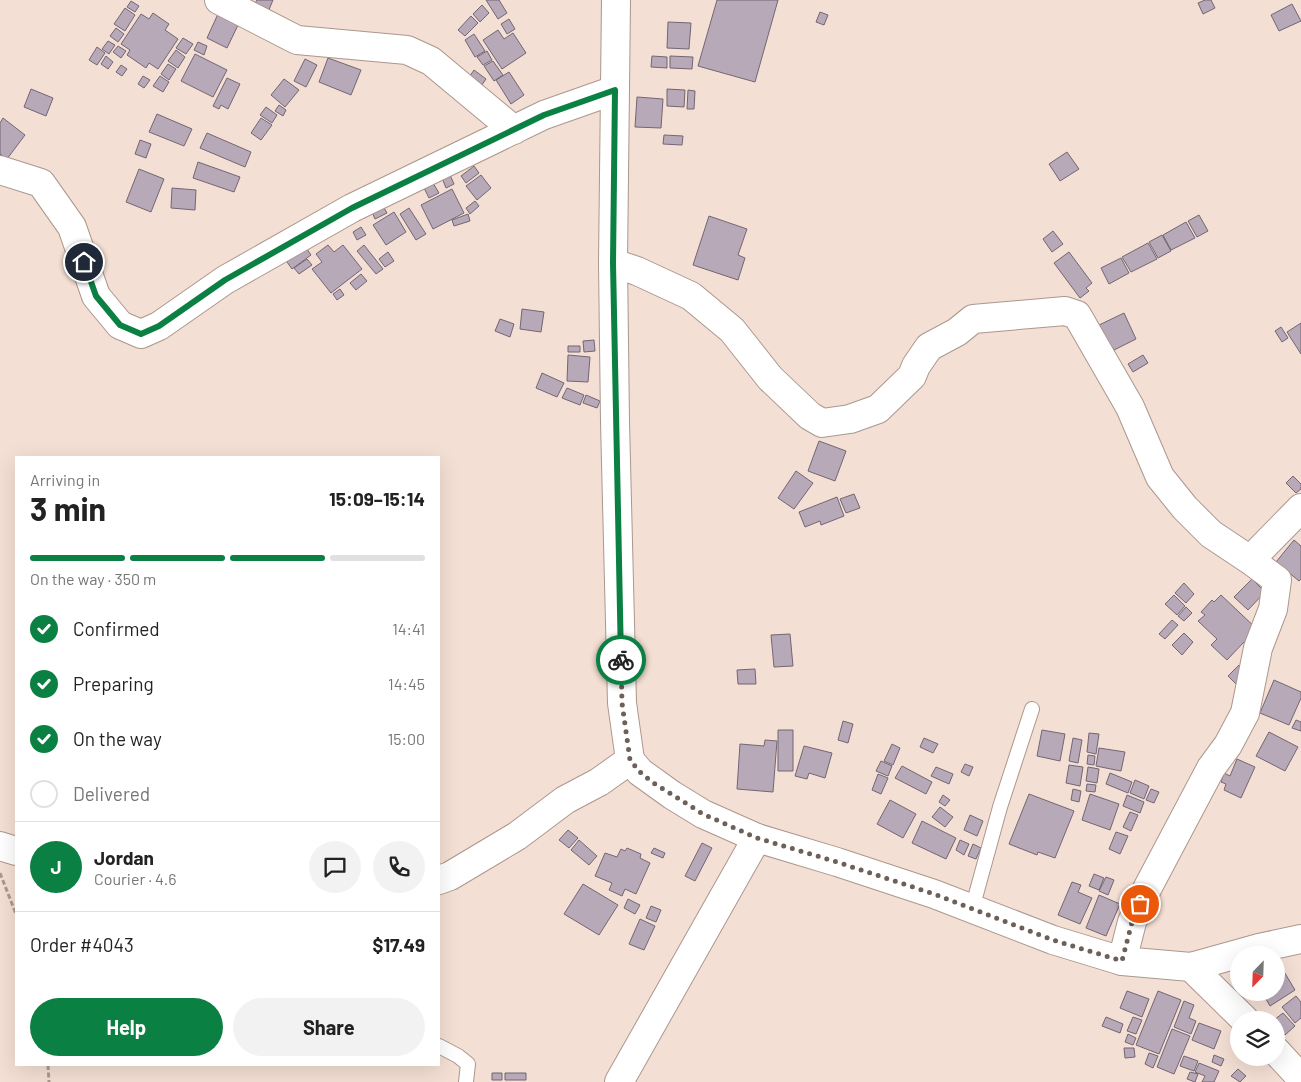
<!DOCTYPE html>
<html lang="en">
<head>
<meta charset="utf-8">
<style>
	body { margin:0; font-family:Barlow,sans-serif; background:#f2f2f2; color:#222; height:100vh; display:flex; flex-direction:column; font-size:19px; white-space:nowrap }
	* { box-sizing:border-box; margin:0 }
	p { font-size:16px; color:#767676 }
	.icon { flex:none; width:28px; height:28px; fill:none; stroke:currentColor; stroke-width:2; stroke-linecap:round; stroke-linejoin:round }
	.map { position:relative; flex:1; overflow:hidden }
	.panel { position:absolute; left:15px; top:456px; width:425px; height:610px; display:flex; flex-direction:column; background:#fff; border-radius:0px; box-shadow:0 5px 20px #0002 }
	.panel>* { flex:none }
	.needle { width:32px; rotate:203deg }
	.fabs { position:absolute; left:1230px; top:946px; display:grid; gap:10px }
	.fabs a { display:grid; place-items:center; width:55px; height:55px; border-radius:50%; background:#fff; box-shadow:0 5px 20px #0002; font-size:25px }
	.pin { position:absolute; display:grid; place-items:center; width:42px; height:42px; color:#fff; margin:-21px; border:2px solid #fff; border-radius:50%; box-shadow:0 1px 5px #0007 }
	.courier { position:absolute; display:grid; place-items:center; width:50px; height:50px; margin:-25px; border:4px solid #0b8043; border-radius:50%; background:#fff; color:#222; box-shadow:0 1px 6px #0007 }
	.overview em { font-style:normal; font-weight:700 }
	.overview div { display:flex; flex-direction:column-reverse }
	.overview { display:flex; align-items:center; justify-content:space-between; height:85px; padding:0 15px }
	h1 { font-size:32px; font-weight:700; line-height:38px }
	.bar { display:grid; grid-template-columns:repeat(4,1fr); gap:8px 5px; align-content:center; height:60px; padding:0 15px }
	.bar i { height:6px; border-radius:4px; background:#e0e0e0 }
	.bar .current { background:#0b8043 }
	.bar p { grid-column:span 4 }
	.line { display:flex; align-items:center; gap:12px; padding:0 15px; border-top:1px solid #e0e0e0 }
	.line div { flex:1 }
	.round { display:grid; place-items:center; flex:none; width:52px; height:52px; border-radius:26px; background:#f2f2f2 }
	ol { padding:0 15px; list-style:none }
	li { display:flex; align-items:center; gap:15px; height:55px }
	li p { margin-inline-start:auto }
	li .icon { padding:5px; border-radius:50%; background:#0b8043; color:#fff; stroke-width:4 }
	li:last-child { color:#767676 }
	li i { width:28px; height:28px; border:2px solid #e0e0e0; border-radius:50% }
	.cta { display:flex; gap:10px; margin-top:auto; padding:10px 15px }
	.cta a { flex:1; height:58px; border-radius:30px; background:#0b8043; color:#fff; font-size:20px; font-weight:700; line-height:58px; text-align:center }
	.cta a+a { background:#f2f2f2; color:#222 }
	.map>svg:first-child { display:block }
	.building { fill:#b8a9b8; stroke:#736573 }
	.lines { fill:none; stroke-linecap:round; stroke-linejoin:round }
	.service-casing { stroke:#ab978d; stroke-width:16 }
	.minor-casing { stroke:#ab978d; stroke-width:30 }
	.tertiary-casing { stroke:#ab978d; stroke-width:30 }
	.path { stroke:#ab9a92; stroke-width:3; stroke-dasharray:5 2.5; stroke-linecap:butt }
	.service { stroke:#fff; stroke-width:14 }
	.minor { stroke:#fff; stroke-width:28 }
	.tertiary { stroke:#fff; stroke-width:28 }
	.done { stroke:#6c6059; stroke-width:5; stroke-dasharray:0 9 }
	.route { stroke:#0b8043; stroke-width:6 }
</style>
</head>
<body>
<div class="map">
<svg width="1301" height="1082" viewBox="0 0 1301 1082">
	<rect width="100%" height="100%" fill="#f4dfd4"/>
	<path class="building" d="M257,0H273L268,12L254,5Z
		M486,0H499L507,13L498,19Z
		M717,0H778L755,82L698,66Z
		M1205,0H1211L1215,8L1203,14L1198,3Z
		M131,1L139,6L135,12L127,7Z
		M1292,4L1301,21L1279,31L1271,15Z
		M482,5L489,13L480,22L473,14Z
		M125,8L135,15L125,31L114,24Z
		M820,12L828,15L824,25L816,22Z
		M153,13L169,24L165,30L178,39L158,69L149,63L146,68L127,55L130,50L121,44L141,14L149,19Z
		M218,14L239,23L227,48L207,38Z
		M471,16L478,23L465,36L458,30Z
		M509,19L515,29L507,34L501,24Z
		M668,22L691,23L689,49L667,48Z
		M116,28L124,34L118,42L110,36Z
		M498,30L504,39L513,33L526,53L502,69L483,40Z
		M474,34L485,51L475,57L465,40Z
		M183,38L193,44L186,54L176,48Z
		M108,41L115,45L109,54L102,49Z
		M198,42L207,46L204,55L194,50Z
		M118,46L126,51L121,58L113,52Z
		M97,47L105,53L97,65L89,60Z
		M176,50L185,57L178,68L168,61Z
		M487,51L492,60L483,65L477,57Z
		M195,54L227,70L213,97L181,81Z
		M106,56L113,62L108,69L101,64Z
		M652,56L667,57V68L651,67Z
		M670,56L693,57L692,69L670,68Z
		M328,58L361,70L351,95L319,82Z
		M305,59L317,65L306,87L294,81Z
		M493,61L503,75L494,81L484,66Z
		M168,64L176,69L169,80L161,74Z
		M121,65L127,69L122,76L116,72Z
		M474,70L486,79L477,92L465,83Z
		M509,72L524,95L511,104L496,80Z
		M143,76L150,80L144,88L138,84Z
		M160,76L169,82L163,92L153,86Z
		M227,78L240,84L228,109L221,105L219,109L213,106Z
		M284,79L299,90L285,107L271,95Z
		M31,89L53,98L46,116L24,107Z
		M667,89L685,90L684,107L667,106Z
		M688,90L695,91L694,109H687Z
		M637,97L663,99L661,128L635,127Z
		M279,105L286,110L283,116L275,111Z
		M266,107L277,115L272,123L260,115Z
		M157,114L192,129L184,146L149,132Z
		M3,118L25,135L7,159L0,154V123Z
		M261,118L272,125L261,140L251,133Z
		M207,133L251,152L245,167L200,148Z
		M664,135L683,136L682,145L663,144Z
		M140,140L151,144L146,158L135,154Z
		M1067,152L1079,169L1060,181L1049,164Z
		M198,162L240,177L234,192L193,178Z
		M474,166L479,173L466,183L461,176Z
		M139,169L164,179L151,212L126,202Z
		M450,175L454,184L446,188L442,178Z
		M481,175L491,188L477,200L466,186Z
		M433,183L439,193L429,198L424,188Z
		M172,188L196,190L195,210L171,208Z
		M452,189L464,213L433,229L421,205Z
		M475,201L479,206L470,214L466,208Z
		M383,206L387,213L375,219L372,212Z
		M409,208L426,234L416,240L400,214Z
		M394,212L406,232L386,245L373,225Z
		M468,214L470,221L454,226L452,220Z
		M1199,215L1208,231L1197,237L1188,221Z
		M709,216L747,229L738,255L745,258L738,280L693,265Z
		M1186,222L1195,238L1171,250L1163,235Z
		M361,227L366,235L357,240L353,232Z
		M1053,231L1063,244L1052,252L1043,239Z
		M1162,235L1171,251L1158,258L1149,242Z
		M302,242L311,255L292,269L282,255Z
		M1148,243L1157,259L1131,272L1122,257Z
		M328,245L334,252L343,245L362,269L331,293L312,269L322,262L316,254Z
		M364,245L383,269L376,274L357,251Z
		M388,252L394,261L385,267L379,259Z
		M1069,252L1092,283L1086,288L1089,291L1080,298L1054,263Z
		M1121,258L1129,273L1109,284L1101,268Z
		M307,259L312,265L299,274L294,268Z
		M361,274L367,281L356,290L350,283Z
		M340,289L344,295L337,300L333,294Z
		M522,309L544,312L541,332L520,329Z
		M1124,313L1136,339L1108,353L1095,327Z
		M500,319L514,324L510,337L495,331Z
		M1301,323V354L1287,332Z
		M1281,327L1288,338L1282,342L1275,331Z
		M594,340L595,351L584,352L583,341Z
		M568,346H580V352H568Z
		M568,355L590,357L588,382L567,381Z
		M1143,355L1148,363L1133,372L1128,364Z
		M542,373L564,383L557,397L536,388Z
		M567,388L584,395L580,405L562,398Z
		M586,395L600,401L597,408L583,403Z
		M819,441L846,451L835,481L808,471Z
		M796,471L813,483L794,509L778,498Z
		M1293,476L1301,484V489L1296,493L1286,483Z
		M854,494L860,508L846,513L840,499Z
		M837,497L844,516L821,525L820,521L805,527L799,512Z
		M1294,540L1301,546V579L1299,581L1276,562Z
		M1252,579L1265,592L1248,610L1234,597Z
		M1184,583L1194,594L1186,603L1175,593Z
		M1174,595L1185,606L1177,615L1165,604Z
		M1221,595L1259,631L1246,644L1244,642L1227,660L1211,645L1217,639L1198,621L1205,615L1201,612L1212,600L1214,602Z
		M1186,607L1192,613L1184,621L1178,616Z
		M1172,620L1178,625L1165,639L1159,634Z
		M1184,633L1193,642L1182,655L1172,645Z
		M790,634L793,666L774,667L771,635Z
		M1239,665L1247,673L1236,684L1228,676Z
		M755,669L756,684H738L737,670Z
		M1274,680L1301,692V698L1289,725L1260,713Z
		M1296,720L1301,722V731L1292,728Z
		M843,721L853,724L848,743L838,740Z
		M778,730H793V771H778Z
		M1042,730L1065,734L1060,761L1037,756Z
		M1269,732L1298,747L1285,771L1256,756Z
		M1089,733L1099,734L1096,754L1087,752Z
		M924,738L938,744L933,753L920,747Z
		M1073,738L1082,740L1078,763L1069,761Z
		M765,740L777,741L773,792L737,789L740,744L764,746Z
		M892,744L900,748L893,765L884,761Z
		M804,746L832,753L825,778L809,773L807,779L795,776Z
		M1099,748L1125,752L1121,771L1096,766Z
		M1088,755L1095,756L1094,765L1087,764Z
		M1237,759L1255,767L1241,798L1224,790L1226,784L1221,782L1224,773L1230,776Z
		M881,761L892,766L888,776L876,771Z
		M965,764L973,767L969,776L961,772Z
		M1069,765L1083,767L1080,786L1066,783Z
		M902,766L932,782L926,794L895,778Z
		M936,767L953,774L949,784L931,776Z
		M1088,767L1099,769L1097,783L1086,781Z
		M1110,773L1132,782L1128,793L1106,784Z
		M878,774L888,778L881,794L872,790Z
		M1135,780L1149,786L1144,799L1130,793Z
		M1087,784L1096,785L1095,792L1086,791Z
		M1073,789L1081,791L1079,802L1071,800Z
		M1151,789L1159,792L1154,803L1146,800Z
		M1029,794L1074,811L1055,858L1038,852L1037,855L1009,844Z
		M1090,794L1119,804L1110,830L1082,820Z
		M943,795L950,800L945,806L939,802Z
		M1127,795L1144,802L1140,813L1123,806Z
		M890,800L916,814L903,838L877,824Z
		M940,807L953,817L945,827L932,817Z
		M1130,812L1138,815L1131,831L1123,827Z
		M970,815L983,821L977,836L964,830Z
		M922,821L956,838L946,859L912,843Z
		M568,830L578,838L569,848L559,840Z
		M1116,832L1128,836L1120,854L1109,849Z
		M579,840L597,856L589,865L571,850Z
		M960,840L969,844L964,855L956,850Z
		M702,843L712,848L695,881L685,876Z
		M973,844L981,848L976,859L968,856Z
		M627,848L641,854L640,858L650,863L636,894L625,889L622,896L609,890L612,883L595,876L605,853L617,857L621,849L625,851Z
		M654,848L665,853L663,858L651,853Z
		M1094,874L1104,878L1099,890L1089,886Z
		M1106,877L1114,880L1108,895L1099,891Z
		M1072,882L1081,885L1078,892L1092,898L1080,924L1058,915Z
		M583,884L618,905L599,935L564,914Z
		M1099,895L1120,904L1106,936L1086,928Z
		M628,899L640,905L635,914L624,908Z
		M651,906L661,910L656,922L646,918Z
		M640,919L655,926L644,950L629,944Z
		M1283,970L1295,990L1270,1006L1262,992H1276V974Z
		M1127,991L1149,999L1142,1017L1120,1008Z
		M1158,991L1181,1000L1159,1054L1136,1045Z
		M1296,996L1301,1002V1018L1295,1023L1282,1007Z
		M1184,1001L1194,1005L1189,1018L1196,1021L1191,1034L1174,1027Z
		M1283,1013L1295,1026L1285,1035L1276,1025V1020H1274Z
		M1106,1017L1123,1024L1120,1033L1102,1026Z
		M1133,1017L1142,1020L1136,1034L1127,1031Z
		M1199,1023L1221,1031L1214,1049L1192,1040Z
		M1172,1029L1190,1036L1174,1074L1157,1067Z
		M1128,1034L1136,1038L1133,1045L1125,1042Z
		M1124,1048H1134L1135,1057L1125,1058Z
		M1149,1053L1158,1056L1153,1068L1145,1064Z
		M1214,1055L1224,1059L1221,1066L1212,1062Z
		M1184,1056L1198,1061L1194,1071L1180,1066Z
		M1199,1063L1219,1071L1214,1082H1202L1205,1076L1195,1072Z
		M1238,1069L1246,1076L1240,1082L1231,1076Z
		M1190,1072L1198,1074L1195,1082L1187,1079Z
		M492,1073H502V1080H492Z
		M505,1073H526V1080H505Z"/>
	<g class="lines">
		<g class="service-casing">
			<path id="service" d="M972,909L1000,807L1032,709
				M439,1046L458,1056L468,1064L466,1082"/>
		</g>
		<g class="minor-casing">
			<path id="minor" d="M219,0L297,40L407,50L431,61L514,130
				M616,0L613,263L615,422L622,703L630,760
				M0,170L41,183L72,227L96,296L120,325L141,334L159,326L225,280L352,208L544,115L615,90
				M613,263L637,271L691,296L732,330L770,378L810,416L822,423L850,419L878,409L912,376L916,366L929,347L957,332L973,319L1065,311L1077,315L1130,407L1160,477L1185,508L1211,534L1250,560L1277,580L1273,609L1258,648L1245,713L1228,745L1211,768L1148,887L1132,922L1122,961
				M1250,560L1301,508
				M1191,967L1245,1020
				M1276,1051L1301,1078
				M619,1082L757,838"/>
		</g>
		<g class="tertiary-casing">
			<path id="tertiary" d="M0,846L16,851
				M439,880L450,876L517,836L565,800L599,782L630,760L640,772L672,795L703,814L757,838L837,862L934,894L1053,940L1122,961L1191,967L1259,948L1301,939"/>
		</g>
		<path class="path" d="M0,873L16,914
			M48,1065L49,1082"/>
		<use href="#service" class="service"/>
		<use href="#minor" class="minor"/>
		<use href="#tertiary" class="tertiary"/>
	</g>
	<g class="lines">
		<path class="done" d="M621,660L622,703L630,760L640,772L652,782L703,814L757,838L837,862L934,894L1053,940L1122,961L1132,922L1140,904"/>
		<path class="route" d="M84,262L96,296L120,325L141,334L159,326L225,280L352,208L544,115L615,90L613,263L621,660"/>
	</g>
</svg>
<div class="fabs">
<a><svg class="needle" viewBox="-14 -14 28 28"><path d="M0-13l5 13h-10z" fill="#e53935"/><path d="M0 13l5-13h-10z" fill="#767676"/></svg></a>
<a><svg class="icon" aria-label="layers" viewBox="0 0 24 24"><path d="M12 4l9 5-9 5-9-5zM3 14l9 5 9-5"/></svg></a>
</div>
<div class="pin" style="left:1140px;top:904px;background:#ea580c"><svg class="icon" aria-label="bag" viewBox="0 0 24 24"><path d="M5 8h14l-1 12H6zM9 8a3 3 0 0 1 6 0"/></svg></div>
<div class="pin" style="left:84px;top:262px;background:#1f2937"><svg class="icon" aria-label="home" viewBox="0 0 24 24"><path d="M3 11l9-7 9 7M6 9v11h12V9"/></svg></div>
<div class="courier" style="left:621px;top:660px"><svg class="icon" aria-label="bike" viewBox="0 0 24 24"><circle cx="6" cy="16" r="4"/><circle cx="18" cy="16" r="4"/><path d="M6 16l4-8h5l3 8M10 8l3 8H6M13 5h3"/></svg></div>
<section class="panel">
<div class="overview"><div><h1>3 min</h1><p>Arriving in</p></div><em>15:09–15:14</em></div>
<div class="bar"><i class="current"></i><i class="current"></i><i class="current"></i><i></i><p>On the way · 350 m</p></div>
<ol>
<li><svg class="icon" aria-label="check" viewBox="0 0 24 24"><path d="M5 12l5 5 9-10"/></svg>Confirmed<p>14:41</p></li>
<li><svg class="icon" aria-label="check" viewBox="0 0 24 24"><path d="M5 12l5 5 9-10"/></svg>Preparing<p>14:45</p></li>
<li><svg class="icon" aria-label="check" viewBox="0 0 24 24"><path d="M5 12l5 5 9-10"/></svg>On the way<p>15:00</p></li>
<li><i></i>Delivered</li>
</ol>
<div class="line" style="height:90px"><b class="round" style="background:#0b8043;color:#fff">J</b><div><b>Jordan</b><p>Courier · 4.6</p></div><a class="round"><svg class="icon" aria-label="chat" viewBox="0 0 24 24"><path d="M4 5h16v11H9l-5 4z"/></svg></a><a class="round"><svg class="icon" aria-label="phone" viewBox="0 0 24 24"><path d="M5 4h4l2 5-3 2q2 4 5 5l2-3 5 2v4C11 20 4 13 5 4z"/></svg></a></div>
<div class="line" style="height:65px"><div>Order #4043</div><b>$17.49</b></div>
<div class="cta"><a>Help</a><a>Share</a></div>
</section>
</div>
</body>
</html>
